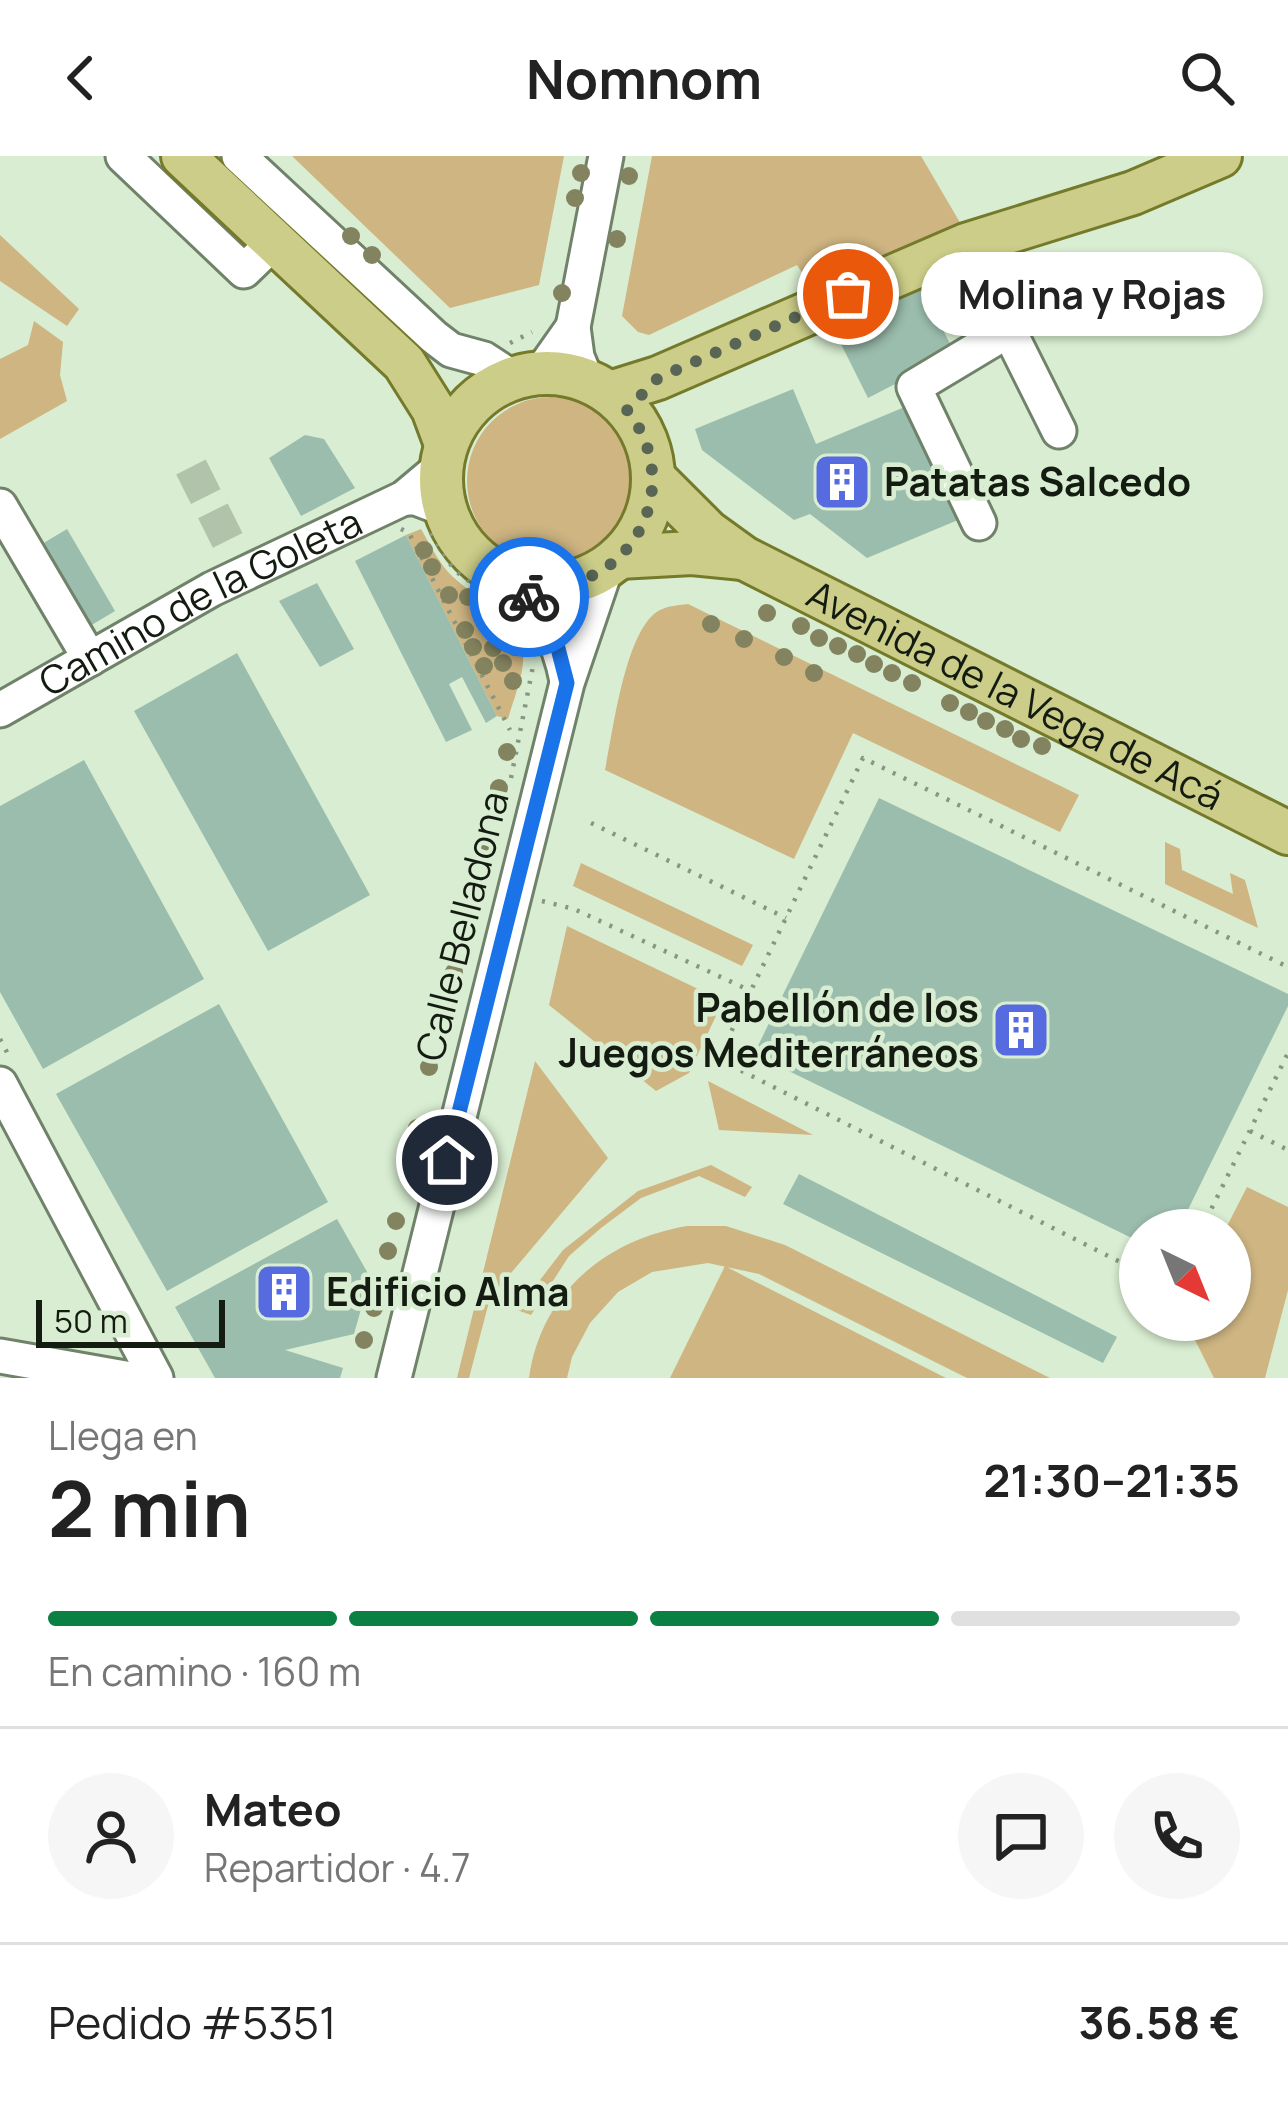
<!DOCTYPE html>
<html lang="es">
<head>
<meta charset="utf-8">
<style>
	body { margin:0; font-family:Manrope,sans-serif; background:#f6f6f6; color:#222; height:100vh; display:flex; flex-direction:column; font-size:45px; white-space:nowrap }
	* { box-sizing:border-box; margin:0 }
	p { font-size:39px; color:#767676 }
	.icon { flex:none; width:66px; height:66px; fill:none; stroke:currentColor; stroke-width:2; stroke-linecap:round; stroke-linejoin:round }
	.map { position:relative; height:1222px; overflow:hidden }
	.details { display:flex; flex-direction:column; background:#fff; flex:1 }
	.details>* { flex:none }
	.needle { width:78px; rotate:137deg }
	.controls { position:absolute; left:1119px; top:1053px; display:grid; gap:24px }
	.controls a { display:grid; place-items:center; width:132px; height:132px; border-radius:50%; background:#fff; box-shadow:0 3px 9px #0004; font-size:60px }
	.scale { position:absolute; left:36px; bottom:30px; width:189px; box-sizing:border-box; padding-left:12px; border:6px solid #141c12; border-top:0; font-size:33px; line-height:42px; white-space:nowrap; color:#141c12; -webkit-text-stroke:9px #d8edd1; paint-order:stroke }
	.pin { position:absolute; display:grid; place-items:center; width:102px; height:102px; color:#fff; margin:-51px; border:6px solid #fff; border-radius:50%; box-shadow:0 3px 12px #0007 }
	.courier { position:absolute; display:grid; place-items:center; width:120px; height:120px; margin:-60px; border:9px solid #1a73e8; border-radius:50%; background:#fff; color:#222; box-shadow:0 3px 15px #0007 }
	.bubble { position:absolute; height:84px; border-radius:42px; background:#fff; box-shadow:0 3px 9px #0004; font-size:39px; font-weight:700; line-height:84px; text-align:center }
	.summary em { font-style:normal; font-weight:700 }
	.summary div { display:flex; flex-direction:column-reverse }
	.summary { display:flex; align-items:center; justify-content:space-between; height:204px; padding:0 48px }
	h1 { font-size:78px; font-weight:700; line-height:90px }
	.bar { display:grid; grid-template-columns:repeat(4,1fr); gap:18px 12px; align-content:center; height:144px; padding:0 48px }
	.bar i { height:15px; border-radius:9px; background:#e0e0e0 }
	.bar .on { background:#0b8043 }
	.bar p { grid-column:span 4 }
	.line { display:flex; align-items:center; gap:30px; padding:0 48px; border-top:3px solid #e0e0e0 }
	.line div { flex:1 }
	.round { display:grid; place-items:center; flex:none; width:126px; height:126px; border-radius:63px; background:#f6f6f6 }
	header { display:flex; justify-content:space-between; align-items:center; height:156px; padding:0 48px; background:#fff; font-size:54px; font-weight:700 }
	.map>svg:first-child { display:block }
	.green { fill:#ceb582 }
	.building { fill:#9bbdad }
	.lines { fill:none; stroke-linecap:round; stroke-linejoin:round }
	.minor-tunnel { stroke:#b1c3ab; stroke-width:33; stroke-dasharray:33 16; stroke-linecap:butt }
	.minor-casing { stroke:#70836a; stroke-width:39 }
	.major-casing { stroke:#757a2b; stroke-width:48 }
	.path { stroke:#879682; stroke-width:4.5; stroke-dasharray:3 9; stroke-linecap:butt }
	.minor { stroke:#fff; stroke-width:33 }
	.major { stroke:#cbcd88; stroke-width:42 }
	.tree { fill:#838360 }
	.done { stroke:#596555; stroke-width:12; stroke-dasharray:0 21.6 }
	.route { stroke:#1a73e8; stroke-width:15 }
	.labels { text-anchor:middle; stroke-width:9; stroke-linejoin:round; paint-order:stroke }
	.poi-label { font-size:39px; font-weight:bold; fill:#141c12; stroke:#d8edd1; text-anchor:start }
	.street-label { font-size:39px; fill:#141c12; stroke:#d8edd1 }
</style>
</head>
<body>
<header><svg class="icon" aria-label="back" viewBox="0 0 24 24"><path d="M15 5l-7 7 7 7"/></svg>Nomnom<svg class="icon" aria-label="search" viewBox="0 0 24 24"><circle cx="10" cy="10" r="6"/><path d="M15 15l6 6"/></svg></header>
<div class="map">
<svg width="1288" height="1222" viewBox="0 0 1288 1222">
	<rect width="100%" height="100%" fill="#d8edd1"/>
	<path class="green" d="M292,0H564L539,129L450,152Z
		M652,0H921L962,70L817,123L805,121L797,109L649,179L638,176L622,160Z
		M0,79L79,153L67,170L0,125Z
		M34,165L63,186L60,219L67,245L0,283V203L28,189Z
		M467 325a84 84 0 1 1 168 0a84 84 0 1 1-168 0Z
		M421,373C431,390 439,408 453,421C479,446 519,456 523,497C525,517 513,544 508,563L497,560L406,379Z
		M688,448L1079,639L1060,676L853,577L794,703L605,614C613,577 625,472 660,454C668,450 679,449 688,448Z
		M1165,686L1180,693L1182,714L1233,738L1230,717L1245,724L1258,772L1165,728Z
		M581,707L753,789L742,810L573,730Z
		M567,770L723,845L689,917L656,935L549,849Z
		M535,905L608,1002L490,1142L469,1222H457Z
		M708,925L813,979L719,974Z
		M711,1009L752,1031L745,1041L699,1020L641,1042L601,1072L569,1100L531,1159L517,1154L563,1094L638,1035Z
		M1247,1031L1288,1051V1134L1265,1222H1214L1185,1164H1230V1074H1225Z
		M687,1070H726L785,1089L1050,1222H967L759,1118L708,1107L652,1116L618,1136L590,1167L572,1201L567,1222H529C541,1137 605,1084 687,1070Z
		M725,1110L746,1121L946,1222H670Z"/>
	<path class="building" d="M920,130L955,197L868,242L834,174Z
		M793,233L816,288L907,250L958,364L867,402L810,358L794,364L702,294L695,273Z
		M305,279L324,283L355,332L301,360L269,302Z
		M67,373L115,455L90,470L42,388Z
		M406,379L497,560L486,567L462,521L449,528L472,574L446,586L355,405Z
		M317,427L354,493L320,511L279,445Z
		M237,497L370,739L268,795L134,555Z
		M84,604L204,823L43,913L0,836V650Z
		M879,642L1288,838V850L1178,1074H1140V1086L754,898Z
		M219,848L328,1046L167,1135L56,938Z
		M799,1018L1117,1181L1103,1207L783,1048Z
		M337,1063L370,1121L354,1178L285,1194L343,1212L340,1222H215L175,1151Z"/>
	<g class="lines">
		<path class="minor-tunnel" d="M191,311L231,391"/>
		<g class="minor-casing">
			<g id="minor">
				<path d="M123,0L244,115L275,85"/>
				<path d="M239,0L434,181L451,194L484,203L513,222"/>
				<path d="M966,89L1059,275"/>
				<path d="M542,215L573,171"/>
				<path d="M587,225L577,201L573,171L606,0"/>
				<path d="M404,342H416L445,353"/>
				<path d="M0,350L90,503"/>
				<path d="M979,367L914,231L1009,174"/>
				<path d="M511,424C542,455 559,482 567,525"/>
				<path id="s1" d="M0,554L212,433L404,342L442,310"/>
				<path d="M0,928L156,1222"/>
				<path d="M0,1200L125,1222"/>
				<path d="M394,1222L567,527L606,412"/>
			</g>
		</g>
		<g class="major-casing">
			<g id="major">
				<path d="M183,0L404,207L433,253L446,288"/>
				<circle cx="547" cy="323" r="106"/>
				<path d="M610,237L658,222L966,89L1133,37L1220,0"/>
				<path id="s2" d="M653,321L708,376L744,402L1288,677"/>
				<path d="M619,401L692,397L743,402"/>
			</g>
		</g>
		<path class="path" d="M510,187L532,176
			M401,373L409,377L510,574
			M431,377L454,414L487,438
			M511,622L533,510
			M591,667L786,762
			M542,745L574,753L751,835
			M0,883L10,902
			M1250,975L1288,994
			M1201,1074L1288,897
			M1140,1116L718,903L863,602L1288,811"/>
		<use href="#minor" class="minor"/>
		<use href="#major" class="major"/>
	</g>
	<g class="tree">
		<circle cx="581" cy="17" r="9"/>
		<circle cx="629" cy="20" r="9"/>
		<circle cx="575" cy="42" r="9"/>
		<circle cx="351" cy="80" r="9"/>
		<circle cx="617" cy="83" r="9"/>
		<circle cx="372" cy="99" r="9"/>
		<circle cx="562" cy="137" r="9"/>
		<circle cx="424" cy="394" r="9"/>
		<circle cx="432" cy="411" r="9"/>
		<circle cx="449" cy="439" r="9"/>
		<circle cx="468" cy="441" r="9"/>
		<circle cx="767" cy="457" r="9"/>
		<circle cx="482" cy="461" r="9"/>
		<circle cx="711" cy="468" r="9"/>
		<circle cx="801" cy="470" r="9"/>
		<circle cx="507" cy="473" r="9"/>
		<circle cx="465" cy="474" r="9"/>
		<circle cx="819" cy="482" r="9"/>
		<circle cx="744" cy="483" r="9"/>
		<circle cx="838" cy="490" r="9"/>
		<circle cx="473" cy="491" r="9"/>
		<circle cx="515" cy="491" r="9"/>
		<circle cx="493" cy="492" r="9"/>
		<circle cx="857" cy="498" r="9"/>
		<circle cx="784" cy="501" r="9"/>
		<circle cx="503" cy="507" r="9"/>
		<circle cx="874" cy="508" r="9"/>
		<circle cx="484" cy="510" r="9"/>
		<circle cx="814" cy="517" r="9"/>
		<circle cx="892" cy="517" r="9"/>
		<circle cx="513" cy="525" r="9"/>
		<circle cx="912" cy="527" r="9"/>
		<circle cx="950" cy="547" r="9"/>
		<circle cx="969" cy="556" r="9"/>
		<circle cx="986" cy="565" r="9"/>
		<circle cx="1005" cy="573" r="9"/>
		<circle cx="1021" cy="583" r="9"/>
		<circle cx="1042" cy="590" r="9"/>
		<circle cx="507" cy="596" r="9"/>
		<circle cx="499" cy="632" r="9"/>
		<circle cx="487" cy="689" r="9"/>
		<circle cx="463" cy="778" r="9"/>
		<circle cx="454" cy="816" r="9"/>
		<circle cx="442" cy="871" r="9"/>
		<circle cx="429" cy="911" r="9"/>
		<circle cx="417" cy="972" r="9"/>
		<circle cx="407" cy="1005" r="9"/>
		<circle cx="396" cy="1065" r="9"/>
		<circle cx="388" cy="1095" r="9"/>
		<circle cx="374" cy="1152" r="9"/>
		<circle cx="364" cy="1184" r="9"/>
	</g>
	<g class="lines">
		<path class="done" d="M529,441L511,424C616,457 695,340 627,254L658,222L848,138"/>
		<path class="route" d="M447,1004L567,527L554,477L529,441"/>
	</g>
	<defs>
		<g id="building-square" transform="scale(3)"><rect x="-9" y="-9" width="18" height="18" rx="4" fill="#576be1" stroke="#d8edd1"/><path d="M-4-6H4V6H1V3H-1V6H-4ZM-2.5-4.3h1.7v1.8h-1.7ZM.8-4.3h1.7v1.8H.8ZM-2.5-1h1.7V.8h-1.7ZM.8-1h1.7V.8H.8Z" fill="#fff"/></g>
	</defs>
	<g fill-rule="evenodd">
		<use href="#building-square" x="842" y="326"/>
		<use href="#building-square" x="1021" y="874"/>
		<use href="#building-square" x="284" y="1136"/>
	</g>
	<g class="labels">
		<g class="poi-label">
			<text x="884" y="340">Patatas Salcedo</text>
			<text x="979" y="866" text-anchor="end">Pabellón de los<tspan x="979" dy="45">Juegos Mediterráneos</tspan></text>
			<text x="326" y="1150">Edificio Alma</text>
		</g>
		<g class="street-label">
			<text dy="14" stroke="none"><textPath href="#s1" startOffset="228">Camino de la Goleta</textPath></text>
			<text dy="14" stroke="none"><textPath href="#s2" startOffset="426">Avenida de la Vega de Acá</textPath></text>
			<text transform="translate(462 770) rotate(-76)" y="14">Calle Belladona</text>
		</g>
	</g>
</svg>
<div class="controls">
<a><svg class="needle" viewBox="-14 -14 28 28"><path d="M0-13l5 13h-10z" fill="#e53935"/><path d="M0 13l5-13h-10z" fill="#767676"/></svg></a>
</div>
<div class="scale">50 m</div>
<div class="pin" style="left:848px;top:138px;background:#ea580c"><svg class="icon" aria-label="bag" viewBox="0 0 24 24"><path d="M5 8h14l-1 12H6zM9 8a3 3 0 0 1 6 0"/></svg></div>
<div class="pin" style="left:447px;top:1004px;background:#1f2937"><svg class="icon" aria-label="home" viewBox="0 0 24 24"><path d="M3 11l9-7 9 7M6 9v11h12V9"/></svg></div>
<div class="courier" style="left:529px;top:441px"><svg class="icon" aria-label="bike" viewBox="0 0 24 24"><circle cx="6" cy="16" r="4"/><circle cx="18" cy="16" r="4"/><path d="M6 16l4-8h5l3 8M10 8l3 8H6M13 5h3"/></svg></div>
<div class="bubble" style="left:921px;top:96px;width:342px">Molina y Rojas</div>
</div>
<section class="details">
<div class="summary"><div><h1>2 min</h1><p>Llega en</p></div><em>21:30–21:35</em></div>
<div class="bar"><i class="on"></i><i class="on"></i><i class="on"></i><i></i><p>En camino · 160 m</p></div>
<div class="line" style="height:216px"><a class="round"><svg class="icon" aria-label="person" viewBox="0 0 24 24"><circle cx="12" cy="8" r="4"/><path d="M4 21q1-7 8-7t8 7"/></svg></a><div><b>Mateo</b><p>Repartidor · 4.7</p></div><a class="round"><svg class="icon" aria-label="chat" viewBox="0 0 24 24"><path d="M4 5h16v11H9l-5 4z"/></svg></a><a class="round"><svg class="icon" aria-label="phone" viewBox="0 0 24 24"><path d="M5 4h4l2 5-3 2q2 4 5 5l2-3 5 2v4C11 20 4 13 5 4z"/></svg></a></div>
<div class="line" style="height:156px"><div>Pedido #5351</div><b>36.58 €</b></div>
</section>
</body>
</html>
